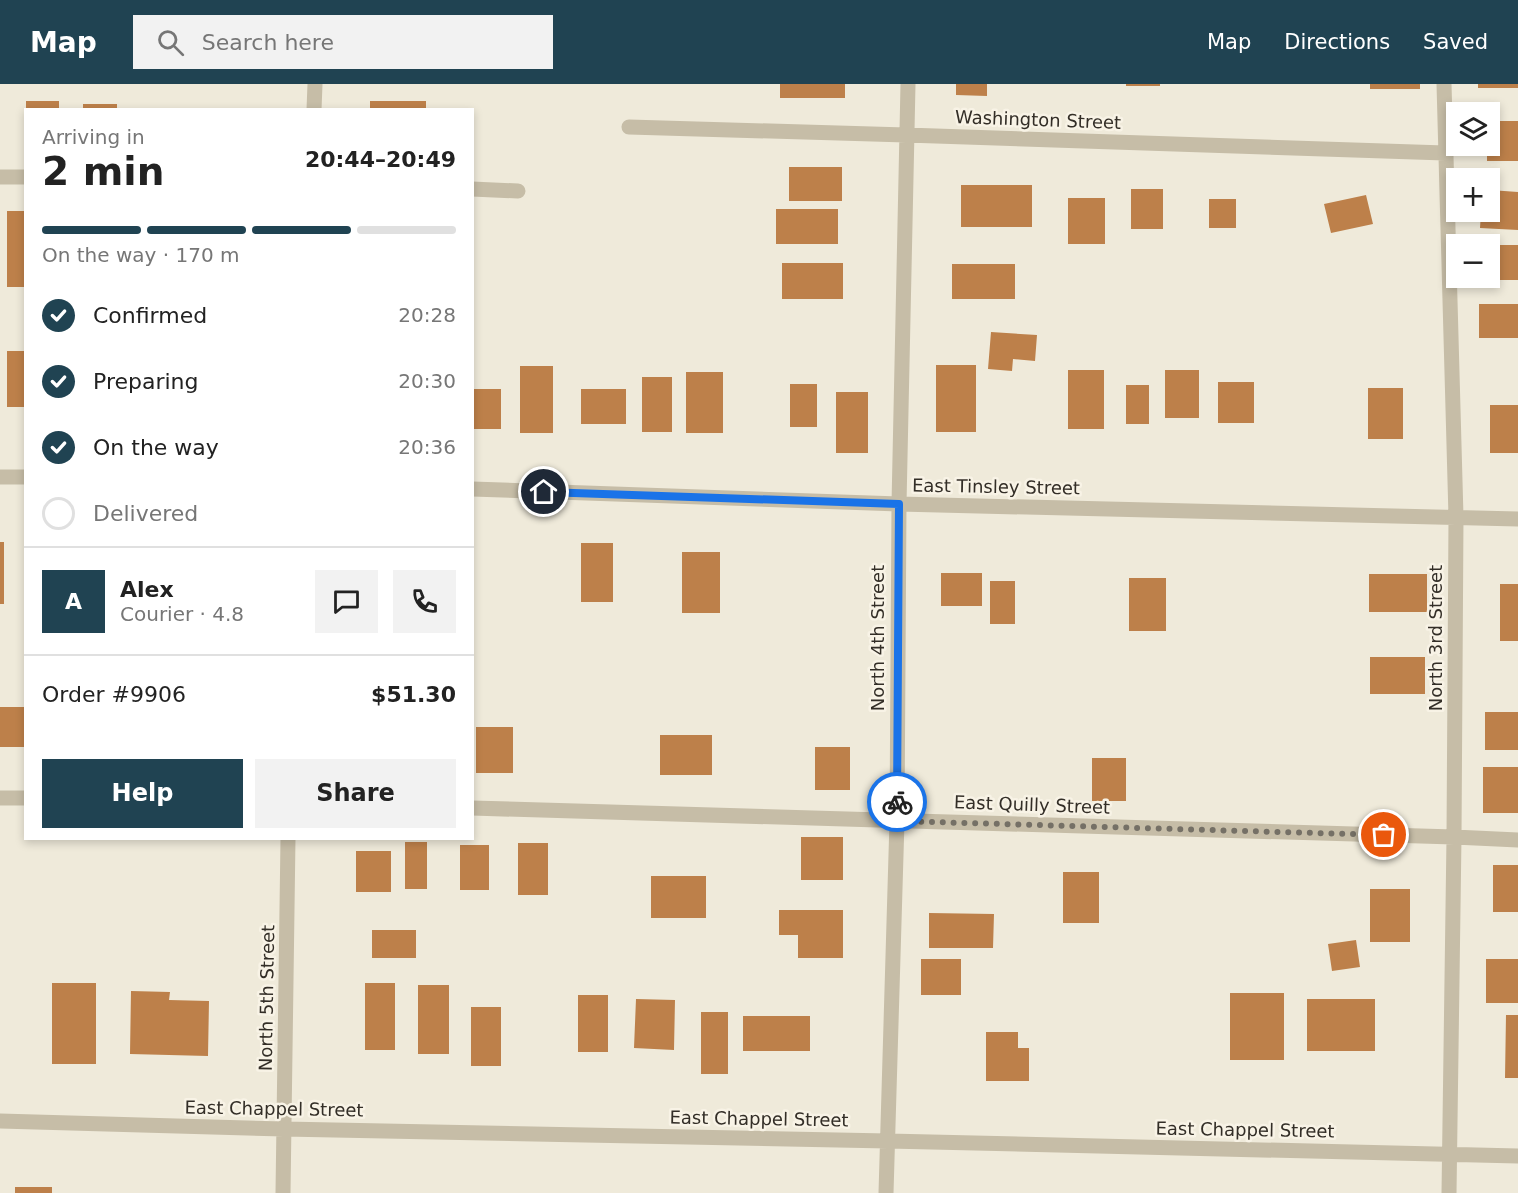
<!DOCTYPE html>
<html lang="en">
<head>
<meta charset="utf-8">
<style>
	body { margin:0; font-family:"DejaVu Sans",sans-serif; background:#f2f2f2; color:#222; height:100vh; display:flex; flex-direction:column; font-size:22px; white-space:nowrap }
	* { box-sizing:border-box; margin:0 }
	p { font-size:20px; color:#767676 }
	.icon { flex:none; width:33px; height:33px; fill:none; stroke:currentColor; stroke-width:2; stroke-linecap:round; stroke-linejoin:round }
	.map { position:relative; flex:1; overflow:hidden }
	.drawer { position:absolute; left:24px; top:24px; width:450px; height:732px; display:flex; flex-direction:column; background:#fff; border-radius:0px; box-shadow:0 3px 9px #0003 }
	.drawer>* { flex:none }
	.controls { position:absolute; left:1446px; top:18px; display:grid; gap:12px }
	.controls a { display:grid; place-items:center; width:54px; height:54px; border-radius:0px; background:#fff; box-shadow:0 3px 9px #0003; font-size:30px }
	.pin { position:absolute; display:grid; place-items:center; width:51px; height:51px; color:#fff; margin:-26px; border:3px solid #fff; border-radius:50%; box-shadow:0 2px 6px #0007 }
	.courier { position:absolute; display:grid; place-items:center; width:60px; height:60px; margin:-30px; border:4px solid #1a73e8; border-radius:50%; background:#fff; color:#222; box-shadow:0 2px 8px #0007 }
	.head em { font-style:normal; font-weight:700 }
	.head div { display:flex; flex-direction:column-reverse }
	.head { display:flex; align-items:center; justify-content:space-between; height:102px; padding:0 18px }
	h1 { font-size:39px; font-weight:700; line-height:45px }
	.bar { display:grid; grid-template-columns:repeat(4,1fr); gap:9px 6px; align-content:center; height:72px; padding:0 18px }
	.bar i { height:8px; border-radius:4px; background:#e0e0e0 }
	.bar .active { background:#204352 }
	.bar p { grid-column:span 4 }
	.line { display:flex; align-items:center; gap:15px; padding:0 18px; border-top:2px solid #e0e0e0 }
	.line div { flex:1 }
	.round { display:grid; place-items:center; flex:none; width:63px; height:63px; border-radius:0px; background:#f2f2f2 }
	ol { padding:0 18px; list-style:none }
	li { display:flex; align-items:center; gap:18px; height:66px }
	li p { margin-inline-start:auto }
	li .icon { padding:6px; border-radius:50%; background:#204352; color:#fff; stroke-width:4 }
	li:last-child { color:#767676 }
	li i { width:33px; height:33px; border:3px solid #e0e0e0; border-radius:50% }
	.cta { display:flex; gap:12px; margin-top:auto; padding:12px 18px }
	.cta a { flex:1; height:69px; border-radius:0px; background:#204352; color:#fff; font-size:24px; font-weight:700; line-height:69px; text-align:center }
	.cta a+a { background:#f2f2f2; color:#222 }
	header { display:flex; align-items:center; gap:36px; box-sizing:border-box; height:84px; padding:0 30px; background:#204352; color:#fff }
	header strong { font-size:28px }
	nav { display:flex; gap:33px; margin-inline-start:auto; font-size:21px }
	.search { width:420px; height:54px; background:#f2f2f2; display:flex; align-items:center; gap:15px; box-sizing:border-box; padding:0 21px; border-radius:0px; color:#767676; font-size:22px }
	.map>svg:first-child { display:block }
	.building { fill:#bd804a }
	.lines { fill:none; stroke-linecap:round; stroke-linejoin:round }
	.street { stroke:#c6bda7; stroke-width:15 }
	.done { stroke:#757066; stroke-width:6; stroke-dasharray:0 10.8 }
	.route { stroke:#1a73e8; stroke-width:8 }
	.labels { text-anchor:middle; stroke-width:5; stroke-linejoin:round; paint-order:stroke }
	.street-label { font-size:18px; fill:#332e27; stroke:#f8f3e6 }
</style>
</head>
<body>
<header>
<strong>Map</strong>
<div class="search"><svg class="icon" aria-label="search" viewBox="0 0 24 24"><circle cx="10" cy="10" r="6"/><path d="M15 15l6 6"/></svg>Search here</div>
<nav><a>Map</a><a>Directions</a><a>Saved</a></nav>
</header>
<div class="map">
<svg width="1518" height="1109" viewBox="0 0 1518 1109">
	<rect width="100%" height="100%" fill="#efeada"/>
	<path class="building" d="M780,0H845V14H780Z
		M956,0H987V12L956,11Z
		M1126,0H1160V2H1126Z
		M1370,0H1420V5H1370Z
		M1478,0H1518V4H1478Z
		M26,17H59V26H26Z
		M370,17H426V26H370Z
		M83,20H117V26H83Z
		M1490,37H1518V77H1487V62H1490Z
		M789,83H842V117H789Z
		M961,101H1032V143H961Z
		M1131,105H1163V145H1131Z
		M1490,106L1518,108V146L1480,144L1481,128H1490Z
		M1366,111L1373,140L1331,149L1324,120Z
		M1068,114H1105V160H1068Z
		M1209,115H1236V144H1209Z
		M776,125H838V160H776Z
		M7,127H26V203H7Z
		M1490,161H1518V196H1479V194H1490Z
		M782,179H843V215H782Z
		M952,180H1015V215H952Z
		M1479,220H1518V254H1479Z
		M991,248L1037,251L1035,277L1013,275L1012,287L988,285Z
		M7,267H26V323H7Z
		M936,281H976V348H936Z
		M520,282H553V349H520Z
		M1068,286H1104V345H1068Z
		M1165,286H1199V334H1165Z
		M686,288H723V349H686Z
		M642,293H672V348H642Z
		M1218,298H1254V339H1218Z
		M790,300H817V343H790Z
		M1126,301H1149V340H1126Z
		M1368,304H1403V355H1368Z
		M472,305H501V345H472Z
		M581,305H626V340H581Z
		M836,308H868V369H836Z
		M1490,321H1518V369H1490Z
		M0,458H4V520H0Z
		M581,459H613V518H581Z
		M682,468H720V529H682Z
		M941,489H982V522H941Z
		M1369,490H1427V528H1369Z
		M1129,494H1166V547H1129Z
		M990,497H1015V540H990Z
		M1500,500H1518V557H1500Z
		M1370,573H1425V610H1370Z
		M0,623H26V663H0Z
		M1485,628H1518V666H1485Z
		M476,643H513V689H476Z
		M660,651H712V691H660Z
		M815,663H850V706H815Z
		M1092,674H1126V717H1092Z
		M1483,683H1518V729H1483Z
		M801,753H843V796H801Z
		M405,758H427V805H405Z
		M518,759H548V811H518Z
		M460,761H489V806H460Z
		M356,767H391V808H356Z
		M1493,781H1518V828H1493Z
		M1063,788H1099V839H1063Z
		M651,792H706V834H651Z
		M1370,805H1410V858H1370Z
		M779,826H843V874H798V851H779Z
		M929,829L994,830L993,864H929Z
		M372,846H416V874H372Z
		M1356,856L1360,883L1332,887L1328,860Z
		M921,875H961V911H921Z
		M1486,875H1518V919H1486Z
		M52,899H96V980H52Z
		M365,899H395V966H365Z
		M418,901H449V970H418Z
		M131,907L170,908L169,916L209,917L208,972L130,970Z
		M1230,909H1284V976H1230Z
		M578,911H608V968H578Z
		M636,915L675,916L674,966L634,964Z
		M1307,915H1375V967H1307Z
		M471,923H501V982H471Z
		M701,928H728V990H701Z
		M1506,931H1518V994H1505Z
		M743,932H810V967H743Z
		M986,948H1018V964H1029V997H986Z
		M15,1103H52V1109H15Z"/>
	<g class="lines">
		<path class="street" d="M1444,0L1456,433L1454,753L1449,1109
			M314,26L315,0
			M629,43L906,51L1445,69
			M0,93H26
			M472,105L518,107
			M0,393H26
			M472,405L899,420L1518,435
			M0,714H26
			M472,724L1454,753L1518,756
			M0,1037L284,1045L888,1057L1518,1072
			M283,1109L288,754
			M886,1109L897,737L899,420L908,0"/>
	</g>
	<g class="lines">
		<path class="done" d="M897,718V737L1384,751"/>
		<path class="route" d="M544,408L899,420L897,718"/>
	</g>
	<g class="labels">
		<g class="street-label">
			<text transform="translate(1038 36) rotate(2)" y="6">Washington Street</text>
			<text transform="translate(996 403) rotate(1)" y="6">East Tinsley Street</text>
			<text transform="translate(878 554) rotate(-90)" y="6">North 4th Street</text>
			<text transform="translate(1436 554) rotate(-90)" y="6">North 3rd Street</text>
			<text transform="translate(1032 721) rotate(2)" y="6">East Quilly Street</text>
			<text transform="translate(267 914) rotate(-89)" y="6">North 5th Street</text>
			<text transform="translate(274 1025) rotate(1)" y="6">East Chappel Street</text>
			<text transform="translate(759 1035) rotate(1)" y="6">East Chappel Street</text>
			<text transform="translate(1245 1046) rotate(1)" y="6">East Chappel Street</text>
		</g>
	</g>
</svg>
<div class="controls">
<a><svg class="icon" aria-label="layers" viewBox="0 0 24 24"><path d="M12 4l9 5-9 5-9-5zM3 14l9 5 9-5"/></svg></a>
<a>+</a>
<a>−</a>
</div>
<div class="pin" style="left:1384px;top:751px;background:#ea580c"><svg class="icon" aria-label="bag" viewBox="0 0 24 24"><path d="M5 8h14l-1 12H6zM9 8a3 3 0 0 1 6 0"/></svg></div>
<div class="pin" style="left:544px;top:408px;background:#1f2937"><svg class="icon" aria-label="home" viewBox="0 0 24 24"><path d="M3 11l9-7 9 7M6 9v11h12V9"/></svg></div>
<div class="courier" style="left:897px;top:718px"><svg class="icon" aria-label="bike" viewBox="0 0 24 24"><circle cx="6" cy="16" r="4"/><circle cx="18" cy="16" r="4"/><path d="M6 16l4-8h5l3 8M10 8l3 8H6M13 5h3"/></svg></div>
<section class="drawer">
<div class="head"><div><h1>2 min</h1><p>Arriving in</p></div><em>20:44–20:49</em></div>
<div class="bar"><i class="active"></i><i class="active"></i><i class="active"></i><i></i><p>On the way · 170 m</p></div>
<ol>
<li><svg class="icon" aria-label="check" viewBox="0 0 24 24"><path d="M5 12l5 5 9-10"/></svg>Confirmed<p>20:28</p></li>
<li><svg class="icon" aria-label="check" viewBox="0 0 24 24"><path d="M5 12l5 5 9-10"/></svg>Preparing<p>20:30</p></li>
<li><svg class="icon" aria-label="check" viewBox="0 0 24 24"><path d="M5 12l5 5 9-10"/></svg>On the way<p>20:36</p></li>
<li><i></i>Delivered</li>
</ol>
<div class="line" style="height:108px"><b class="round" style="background:#204352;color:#fff">A</b><div><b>Alex</b><p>Courier · 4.8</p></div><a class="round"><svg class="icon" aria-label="chat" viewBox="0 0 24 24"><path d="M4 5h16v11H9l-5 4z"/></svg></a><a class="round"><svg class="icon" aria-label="phone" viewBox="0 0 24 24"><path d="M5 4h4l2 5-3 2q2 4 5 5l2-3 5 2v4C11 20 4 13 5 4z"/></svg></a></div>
<div class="line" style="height:78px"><div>Order #9906</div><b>$51.30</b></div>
<div class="cta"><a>Help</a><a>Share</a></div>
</section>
</div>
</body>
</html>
